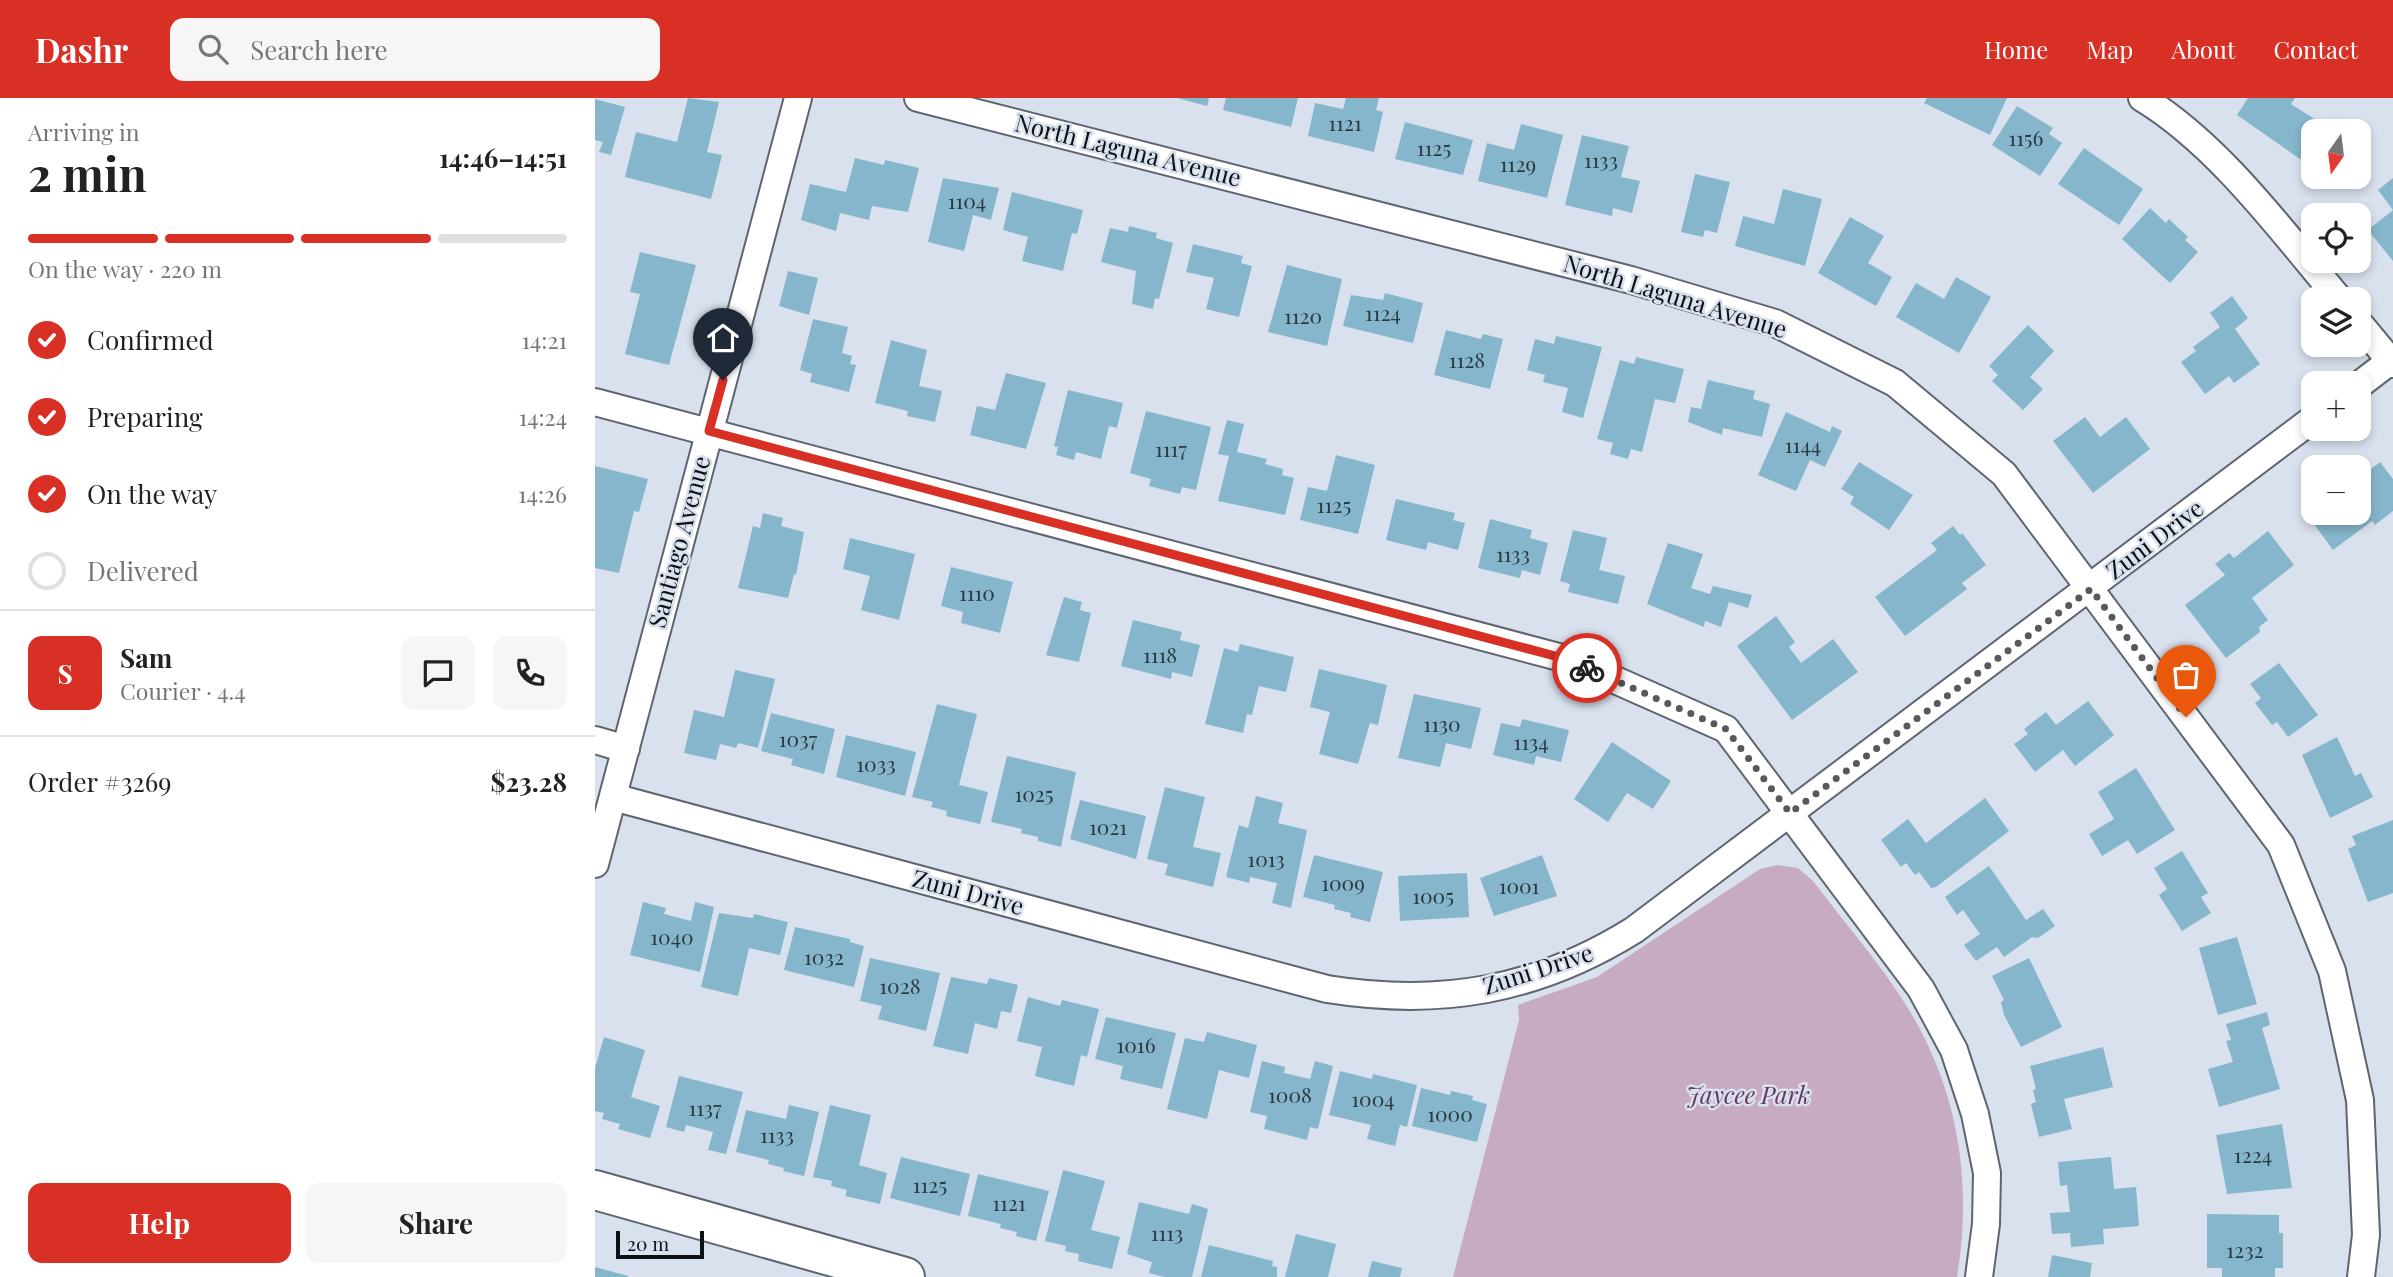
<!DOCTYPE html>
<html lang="en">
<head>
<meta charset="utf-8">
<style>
	body { margin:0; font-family:"Playfair Display",serif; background:#f6f6f6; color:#222; height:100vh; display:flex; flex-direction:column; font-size:26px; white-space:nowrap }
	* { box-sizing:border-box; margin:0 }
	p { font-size:23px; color:#767676 }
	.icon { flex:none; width:38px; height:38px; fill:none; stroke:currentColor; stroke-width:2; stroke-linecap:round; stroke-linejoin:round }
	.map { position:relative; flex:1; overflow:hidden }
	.details { display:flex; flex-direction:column; background:#fff; width:595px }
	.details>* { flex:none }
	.needle { width:46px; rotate:194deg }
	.buttons { position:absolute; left:1706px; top:21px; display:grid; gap:14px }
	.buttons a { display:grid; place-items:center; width:70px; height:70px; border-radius:14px; background:#fff; box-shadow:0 4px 10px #0003; font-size:35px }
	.scale { position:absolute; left:21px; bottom:18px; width:88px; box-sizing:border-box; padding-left:7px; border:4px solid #0d1014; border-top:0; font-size:19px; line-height:24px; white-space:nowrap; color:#0d1014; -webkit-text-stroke:5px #dae1ee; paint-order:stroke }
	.pin { position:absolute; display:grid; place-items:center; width:60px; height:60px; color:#fff; margin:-72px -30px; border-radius:50% 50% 50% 0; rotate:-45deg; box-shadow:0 0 7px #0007 }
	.pin .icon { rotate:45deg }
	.courier { position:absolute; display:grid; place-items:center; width:70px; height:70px; margin:-35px; border:5px solid #d93025; border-radius:50%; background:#fff; color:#222; box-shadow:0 2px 9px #0007 }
	.summary em { font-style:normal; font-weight:700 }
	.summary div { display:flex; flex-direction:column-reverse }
	.summary { display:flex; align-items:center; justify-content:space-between; height:119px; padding:0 28px }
	h1 { font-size:46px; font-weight:700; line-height:52px }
	.bar { display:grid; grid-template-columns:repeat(4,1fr); gap:10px 7px; align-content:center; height:84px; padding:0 28px }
	.bar i { height:9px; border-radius:5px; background:#e0e0e0 }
	.bar .selected { background:#d93025 }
	.bar p { grid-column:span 4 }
	.line { display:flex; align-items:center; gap:18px; padding:0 28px; border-top:2px solid #e0e0e0 }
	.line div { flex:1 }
	.round { display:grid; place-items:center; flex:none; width:74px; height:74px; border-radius:14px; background:#f6f6f6 }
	ol { padding:0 28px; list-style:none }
	li { display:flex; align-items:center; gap:21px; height:77px }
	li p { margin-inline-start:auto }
	li .icon { padding:7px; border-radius:50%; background:#d93025; color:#fff; stroke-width:4 }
	li:last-child { color:#767676 }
	li i { width:38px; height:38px; border:4px solid #e0e0e0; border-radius:50% }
	.primary-button { display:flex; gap:14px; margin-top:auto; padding:14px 28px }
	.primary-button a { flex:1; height:80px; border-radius:14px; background:#d93025; color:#fff; font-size:28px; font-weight:700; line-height:80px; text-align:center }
	.primary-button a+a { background:#f6f6f6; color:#222 }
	header { display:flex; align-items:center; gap:42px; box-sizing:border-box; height:98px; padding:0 35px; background:#d93025; color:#fff }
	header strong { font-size:33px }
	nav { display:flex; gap:38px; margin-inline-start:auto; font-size:24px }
	.search { width:490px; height:63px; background:#f6f6f6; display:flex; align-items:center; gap:18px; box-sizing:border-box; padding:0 24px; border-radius:14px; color:#767676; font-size:26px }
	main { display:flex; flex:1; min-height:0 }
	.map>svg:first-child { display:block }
	.green { fill:#c6abc2 }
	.building { fill:#85b6cb }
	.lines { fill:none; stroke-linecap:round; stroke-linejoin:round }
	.street-casing { stroke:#5f6570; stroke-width:30 }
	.secondary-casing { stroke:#5f6570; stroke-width:42 }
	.street { stroke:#fff; stroke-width:26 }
	.secondary { stroke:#fff; stroke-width:38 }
	.done { stroke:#555960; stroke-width:7; stroke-dasharray:0 12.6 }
	.route { stroke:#d93025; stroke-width:9 }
	.labels { text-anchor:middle; stroke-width:5; stroke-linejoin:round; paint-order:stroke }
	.number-label { font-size:21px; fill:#2b3a42 }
	.street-label { font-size:24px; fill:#0d1014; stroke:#dae1ee }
	.park-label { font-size:24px; font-style:italic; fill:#653660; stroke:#dae1ee }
</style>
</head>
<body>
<header>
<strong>Dashr</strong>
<div class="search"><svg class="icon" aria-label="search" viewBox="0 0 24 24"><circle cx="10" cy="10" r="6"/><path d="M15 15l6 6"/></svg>Search here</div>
<nav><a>Home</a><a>Map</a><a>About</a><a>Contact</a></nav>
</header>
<main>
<section class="details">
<div class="summary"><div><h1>2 min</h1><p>Arriving in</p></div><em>14:46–14:51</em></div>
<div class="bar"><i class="selected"></i><i class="selected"></i><i class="selected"></i><i></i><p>On the way · 220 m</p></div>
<ol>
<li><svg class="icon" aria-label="check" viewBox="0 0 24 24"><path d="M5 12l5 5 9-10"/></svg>Confirmed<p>14:21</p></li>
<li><svg class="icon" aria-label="check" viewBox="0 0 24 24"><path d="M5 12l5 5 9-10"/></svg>Preparing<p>14:24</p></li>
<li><svg class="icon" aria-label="check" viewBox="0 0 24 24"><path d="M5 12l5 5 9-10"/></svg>On the way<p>14:26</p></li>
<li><i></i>Delivered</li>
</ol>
<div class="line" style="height:126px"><b class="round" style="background:#d93025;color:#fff">S</b><div><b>Sam</b><p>Courier · 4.4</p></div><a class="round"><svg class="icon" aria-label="chat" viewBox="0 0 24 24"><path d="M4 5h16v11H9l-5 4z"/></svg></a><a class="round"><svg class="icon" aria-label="phone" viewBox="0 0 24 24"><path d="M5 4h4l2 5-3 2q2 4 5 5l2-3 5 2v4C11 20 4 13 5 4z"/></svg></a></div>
<div class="line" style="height:91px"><div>Order #3269</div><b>$23.28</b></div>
<div class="primary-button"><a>Help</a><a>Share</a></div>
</section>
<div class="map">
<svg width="1798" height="1179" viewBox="0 0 1798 1179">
	<rect width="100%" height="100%" fill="#dae1ee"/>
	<path class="green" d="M1183,767L1203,770L1218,783C1249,824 1284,864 1311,907C1363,990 1378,1083 1362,1179H858L924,922L923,907L1002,879L1165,771Z"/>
	<path class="building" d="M93,0L124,4L112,54L127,57L116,101L30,79L41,34L82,44Z
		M582,0H614L612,8Z
		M631,0H703L696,29L628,12Z
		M751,0H784L781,12L788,14L779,54L713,38L720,5L748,11Z
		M1332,0H1412L1395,37L1329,5Z
		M1653,0H1700L1696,6L1729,27L1724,33H1718V41L1705,61L1642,17Z
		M0,1L30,9L16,57L4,54L8,44L0,42Z
		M1422,8L1458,30L1454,36L1467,45L1445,78L1397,47Z
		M810,24L878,42L868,77L800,61Z
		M926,26L968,37L952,100L883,83L892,45L919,52Z
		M987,37L1034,48L1026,79L1045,83L1037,115L1018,110L1017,118L970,107Z
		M1489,50L1548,91L1524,127L1463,86Z
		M260,60L289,67L290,62L324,70L313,114L277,108L274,122L245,115L241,133L206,122L215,86L251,94Z
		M1100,76L1135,84L1122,135L1110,132L1108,139L1086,134Z
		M348,80L404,90L396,122L378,117L369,153L333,144Z
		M1798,80V163L1773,132L1798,112L1783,92Z
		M1188,91L1227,101L1210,168L1140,148L1148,118L1179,126Z
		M417,94L488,112L482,136L477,135L468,173L427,163L433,139L408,132Z
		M1555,110L1571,125L1574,121L1593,139L1590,142L1603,154L1575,185L1527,141Z
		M1255,119L1289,138L1273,165L1297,179L1281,208L1223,175Z
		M534,128L562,135L561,140L578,145L564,201L560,200L558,211L537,206L541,173L506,164L515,130L533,134Z
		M598,146L648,158L646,165L657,168L644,219L611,211L619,180L591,174Z
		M45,154L101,167L74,267L30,256L45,196L35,194Z
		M692,167L747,181L732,248L673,234Z
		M193,173L223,180L214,217L184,208Z
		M1361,179L1396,199L1364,255L1301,219L1321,185L1349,201Z
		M790,195L828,205L818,245L748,228L756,197L788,202Z
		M1637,198L1653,220L1640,231L1665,266L1639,285L1634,278L1610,296L1586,264L1601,253L1598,249L1625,229L1615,215Z
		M218,221L253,229L247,255L257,258L255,266L261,267L254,294L215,284L217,276L205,272Z
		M1433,227L1459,253L1435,279L1448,291L1428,312L1397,283L1403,277L1394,268Z
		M851,232L886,241L888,236L908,241L895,291L839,277Z
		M961,238L1007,249L988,320L967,314L973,290L948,284L950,277L932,272L940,241L959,246Z
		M296,242L332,252L324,288L347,293L340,324L312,318L313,313L280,305Z
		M1041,259L1089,271L1080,305L1060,301L1047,354L1036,351L1033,361L1015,356L1018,345L1002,341L1025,262L1039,266Z
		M411,275L451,285L431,351L375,337L382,308L400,312Z
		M1113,282L1160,293L1158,301L1175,306L1167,339L1128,330L1127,337L1093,324L1096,309L1106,311Z
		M473,292L528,305L522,330L514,328L506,361L481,354L479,362L461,357L463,349L459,348Z
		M551,313L616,329L601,392L587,389L585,396L554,388L556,381L535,375Z
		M1191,314L1235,334L1237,328L1247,333L1230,369L1215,362L1201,393L1163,377Z
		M1490,319L1505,339L1531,319L1555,351L1498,395L1458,343Z
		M632,322L649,326L642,354L672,361L670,366L688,371L687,377L699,380L690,417L623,403L634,358L623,356Z
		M741,357L780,367L763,436L705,422L713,389L732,393Z
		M1264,364L1318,397L1294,432L1255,406L1259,399L1246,391Z
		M1785,364L1798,381V413L1780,427L1777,423L1738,452L1708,411L1718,402V415H1764V380Z
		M0,368L53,381L44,414L39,413L24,475L0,470Z
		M801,401L860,415L858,422L870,425L863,452L833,444L831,452L791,442Z
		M168,415L188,420L186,428L209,434L201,477L199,476L193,500L143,490L158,428L165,430Z
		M895,421L937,432L935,440L953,445L945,477L927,472L925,480L883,470Z
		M1358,428L1365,437L1367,435L1391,467L1367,485L1372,491L1310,538L1280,499L1342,452L1336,445Z
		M978,432L1012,440L1004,472L1030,478L1023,506L973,494L975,486L965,483Z
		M1673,433L1699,467L1657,500L1673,522L1664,529L1665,534L1631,560L1590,507L1630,477L1620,466L1634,455L1639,460Z
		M255,440L320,456L304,522L266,512L275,478L248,471Z
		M1073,445L1108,456L1096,490L1115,496L1118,488L1157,497L1153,510L1134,504L1126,529L1110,523L1109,529L1052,506Z
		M356,469L418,484L405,535L366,525L368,514L346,508Z
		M469,499L487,504L485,512L496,515L484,564L451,557Z
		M1181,518L1200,544L1194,549L1206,565L1238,541L1263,574L1197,622L1142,548Z
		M538,522L587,534L585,542L605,547L597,579L577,574L576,581L526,568Z
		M645,546L699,559L691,594L664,588L657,617L652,616L648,635L610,626L629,550L643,554Z
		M1684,565L1723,617L1693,639L1682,624L1677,627L1660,605L1666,600L1655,586Z
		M724,571L792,587L783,627L775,625L763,666L724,656L735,614L715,609Z
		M140,572L180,581L163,650L143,645L141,650L125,646L121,662L89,655L99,612L129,619Z
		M819,596L886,610L876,651L851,645L845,669L803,660Z
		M1493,603L1519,637L1480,668L1468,652L1440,674L1419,646L1433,636L1429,631L1451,614L1461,627Z
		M342,606L382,616L364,687L393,694L385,726L351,718L352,713L336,709L338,704L317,699Z
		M176,615L240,631L229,676L196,667L198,661L166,653Z
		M927,621L974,632L966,664L941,658L939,667L898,657L906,625L925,629Z
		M251,637L321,654L310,698L241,679Z
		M1742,639L1760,678L1766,675L1778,699L1735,720L1707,657Z
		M1017,644L1076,683L1058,711L1032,695L1013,724L979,701Z
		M412,658L481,674L466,749L443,743V739L426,735L427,731L396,724Z
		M1541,670L1580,732L1542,756L1533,742L1507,758L1494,736L1519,721L1503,694Z
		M570,689L610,699L598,749L626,755L618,789L570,777L573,766L552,761Z
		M661,698L688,705L683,725L712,732L696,810L677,805L682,785L655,779L654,785L631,779L644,727L653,730Z
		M1390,700L1414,733L1341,789L1336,790L1324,774L1320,777L1311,765L1306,769L1286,742L1313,721L1331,745Z
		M485,702L551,718L541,761L475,741Z
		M1798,722V795L1773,804L1753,751L1761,747L1757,738Z
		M1587,753L1613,795L1606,799L1616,815L1587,833L1564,797L1572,791L1559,770Z
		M719,757L788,774L775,824L755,819L756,815L739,811L740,807L708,799Z
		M947,757L962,798L899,818L885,780Z
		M1394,768L1431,822L1448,811L1460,828L1443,840L1437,839L1409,859L1402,849L1381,863L1369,847L1385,836L1368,812L1362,817L1350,799Z
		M872,775L874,819L805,823L803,778Z
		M48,804L71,810L69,816L96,823L100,804L119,809L105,874L35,857Z
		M124,815L158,820L159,816L193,824L185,857L154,850L143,898L106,889Z
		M200,829L255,841V844L269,848L259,889L189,872Z
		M1642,839L1662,906L1623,917L1604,850Z
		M275,860L345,875L331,933L283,921L287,908L265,903Z
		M1434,860L1467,929L1426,949L1409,917L1406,904L1409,902L1397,878Z
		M356,879L392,886L394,880L423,887L416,915L406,913L402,931L380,925L373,956L338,948Z
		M433,899L465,908L467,902L504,911L492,959L486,957L479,988L440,978L447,949L422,943Z
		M1672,914L1675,927L1667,930L1685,991L1624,1009L1613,971L1638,964L1631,943L1636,942L1631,926Z
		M511,919L581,935L567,991L525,981L528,968L500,961Z
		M612,934L662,947L654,980L624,972L612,1021L572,1011L590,940L609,944Z
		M9,939L50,952L36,999L65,1008L55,1040L23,1031L25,1026L7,1021L9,1015L0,1013V970Z
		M1508,949L1518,989L1469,1001L1477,1031L1444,1039L1436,1006L1441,1004L1438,992L1441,991L1435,968Z
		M667,963L690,969L689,975L715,981L720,963L738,968L723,1031L715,1029L712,1042L669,1031L672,1018L655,1014Z
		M745,973L777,981L778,976L822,987L812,1029L805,1027L800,1048L772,1041L776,1027L734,1017Z
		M84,978L148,994L131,1056L113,1052L118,1034L91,1027L89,1034L71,1029Z
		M826,990L855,997L856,993L878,998L877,1002L892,1006L882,1044L817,1028Z
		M194,1007L224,1014L209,1078L188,1073L189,1070L173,1066L174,1062L141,1054L151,1012L191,1021Z
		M235,1007L276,1017L264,1067L292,1075L285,1106L250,1098L252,1092L236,1088L237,1083L218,1079Z
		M1687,1026L1697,1090L1632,1096L1621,1037Z
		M306,1059L375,1076L365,1118L295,1100Z
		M1516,1059L1519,1091L1541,1089L1544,1128L1508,1131L1509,1146L1476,1149L1475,1135L1457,1136L1455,1115L1475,1114L1472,1087L1465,1088L1463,1064Z
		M468,1072L510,1083L496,1132L525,1139L517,1171L483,1163L484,1156L470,1153L471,1148L450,1143Z
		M383,1076L454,1093L441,1143L421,1138L422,1134L405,1130L406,1126L373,1118Z
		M544,1104L594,1116L597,1106L613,1111L597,1179H570L554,1175L557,1164L532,1156Z
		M1612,1116L1684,1117V1135H1688V1170H1680V1179H1627V1170H1612Z
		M701,1136L741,1146L733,1179H690Z
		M614,1147L678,1163L677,1168L682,1169V1179H606Z
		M1457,1157L1497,1165L1495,1179H1453Z
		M777,1163L807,1170L805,1179H773Z
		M0,1169L33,1178V1179H0Z"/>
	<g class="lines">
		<g class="street-casing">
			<path id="street" d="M323,0L1036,182L1180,225L1300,285L1409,376L1686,747L1737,873L1765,1002L1771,1137L1766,1179
				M1547,0C1623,46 1687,133 1744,201
				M1764,225L1798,266
				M1764,287L1798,261
				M0,304L975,562L1131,631L1326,891L1359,952L1380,1016L1392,1075L1391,1126L1384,1179
				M0,642L31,651
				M18,699L732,891C845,909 941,893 1039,832L1718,321
				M0,766L203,0"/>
		</g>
		<g class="secondary-casing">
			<path id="secondary" d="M0,1092L310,1179"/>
		</g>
		<use href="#street" class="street"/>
		<use href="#secondary" class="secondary"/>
	</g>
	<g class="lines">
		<path class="done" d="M992,570L1131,631L1195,715L1496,491L1591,619"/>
		<path class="route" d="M128,282L114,333L975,562L992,570"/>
	</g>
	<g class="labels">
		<g class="number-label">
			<text x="750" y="33">1121</text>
			<text x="1431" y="48">1156</text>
			<text x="839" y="58">1125</text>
			<text x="1006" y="70">1133</text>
			<text x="923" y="74">1129</text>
			<text x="372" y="111">1104</text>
			<text x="788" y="223">1124</text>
			<text x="708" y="226">1120</text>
			<text x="872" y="270">1128</text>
			<text x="1208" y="355">1144</text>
			<text x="576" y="359">1117</text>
			<text x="739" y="415">1125</text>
			<text x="918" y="464">1133</text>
			<text x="382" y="503">1110</text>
			<text x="565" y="565">1118</text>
			<text x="847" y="634">1130</text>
			<text x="203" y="649">1037</text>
			<text x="936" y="652">1134</text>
			<text x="281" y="674">1033</text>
			<text x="439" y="704">1025</text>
			<text x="513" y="737">1021</text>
			<text x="671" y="769">1013</text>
			<text x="748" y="793">1009</text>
			<text x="924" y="796">1001</text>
			<text x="838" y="806">1005</text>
			<text x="77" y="847">1040</text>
			<text x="229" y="867">1032</text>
			<text x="305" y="896">1028</text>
			<text x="541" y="955">1016</text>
			<text x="695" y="1005">1008</text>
			<text x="778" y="1009">1004</text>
			<text x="110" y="1018">1137</text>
			<text x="855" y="1024">1000</text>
			<text x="182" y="1045">1133</text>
			<text x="1658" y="1065">1224</text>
			<text x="335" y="1095">1125</text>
			<text x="414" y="1113">1121</text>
			<text x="572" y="1143">1113</text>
			<text x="1650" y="1160">1232</text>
		</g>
		<g class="street-label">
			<text transform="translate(533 53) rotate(14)" y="8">North Laguna Avenue</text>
			<text transform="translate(1080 199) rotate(17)" y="8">North Laguna Avenue</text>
			<text transform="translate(1560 442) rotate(-37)" y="8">Zuni Drive</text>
			<text transform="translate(85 444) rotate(-75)" y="8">Santiago Avenue</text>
			<text transform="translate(373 795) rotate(15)" y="8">Zuni Drive</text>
			<text transform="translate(943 872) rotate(-18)" y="8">Zuni Drive</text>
		</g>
		<g class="park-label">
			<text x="1153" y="1006">Jaycee Park</text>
		</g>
	</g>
</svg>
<div class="buttons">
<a><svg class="needle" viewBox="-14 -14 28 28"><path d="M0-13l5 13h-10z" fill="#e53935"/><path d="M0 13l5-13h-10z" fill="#767676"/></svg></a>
<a><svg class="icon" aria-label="locate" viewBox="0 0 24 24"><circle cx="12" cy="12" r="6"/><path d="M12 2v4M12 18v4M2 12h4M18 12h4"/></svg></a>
<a><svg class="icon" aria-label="layers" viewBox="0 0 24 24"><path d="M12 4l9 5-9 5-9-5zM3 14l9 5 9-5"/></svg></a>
<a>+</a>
<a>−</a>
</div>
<div class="scale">20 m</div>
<div class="pin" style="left:1591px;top:619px;background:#ea580c"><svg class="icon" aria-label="bag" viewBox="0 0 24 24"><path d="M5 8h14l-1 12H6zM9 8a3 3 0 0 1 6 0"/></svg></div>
<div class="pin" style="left:128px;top:282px;background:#1f2937"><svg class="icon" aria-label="home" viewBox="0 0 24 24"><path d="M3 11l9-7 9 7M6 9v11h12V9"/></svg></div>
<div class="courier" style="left:992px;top:570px"><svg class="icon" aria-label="bike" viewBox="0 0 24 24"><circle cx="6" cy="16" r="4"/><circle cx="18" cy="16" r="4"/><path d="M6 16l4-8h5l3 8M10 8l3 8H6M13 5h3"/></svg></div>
</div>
</main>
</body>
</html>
